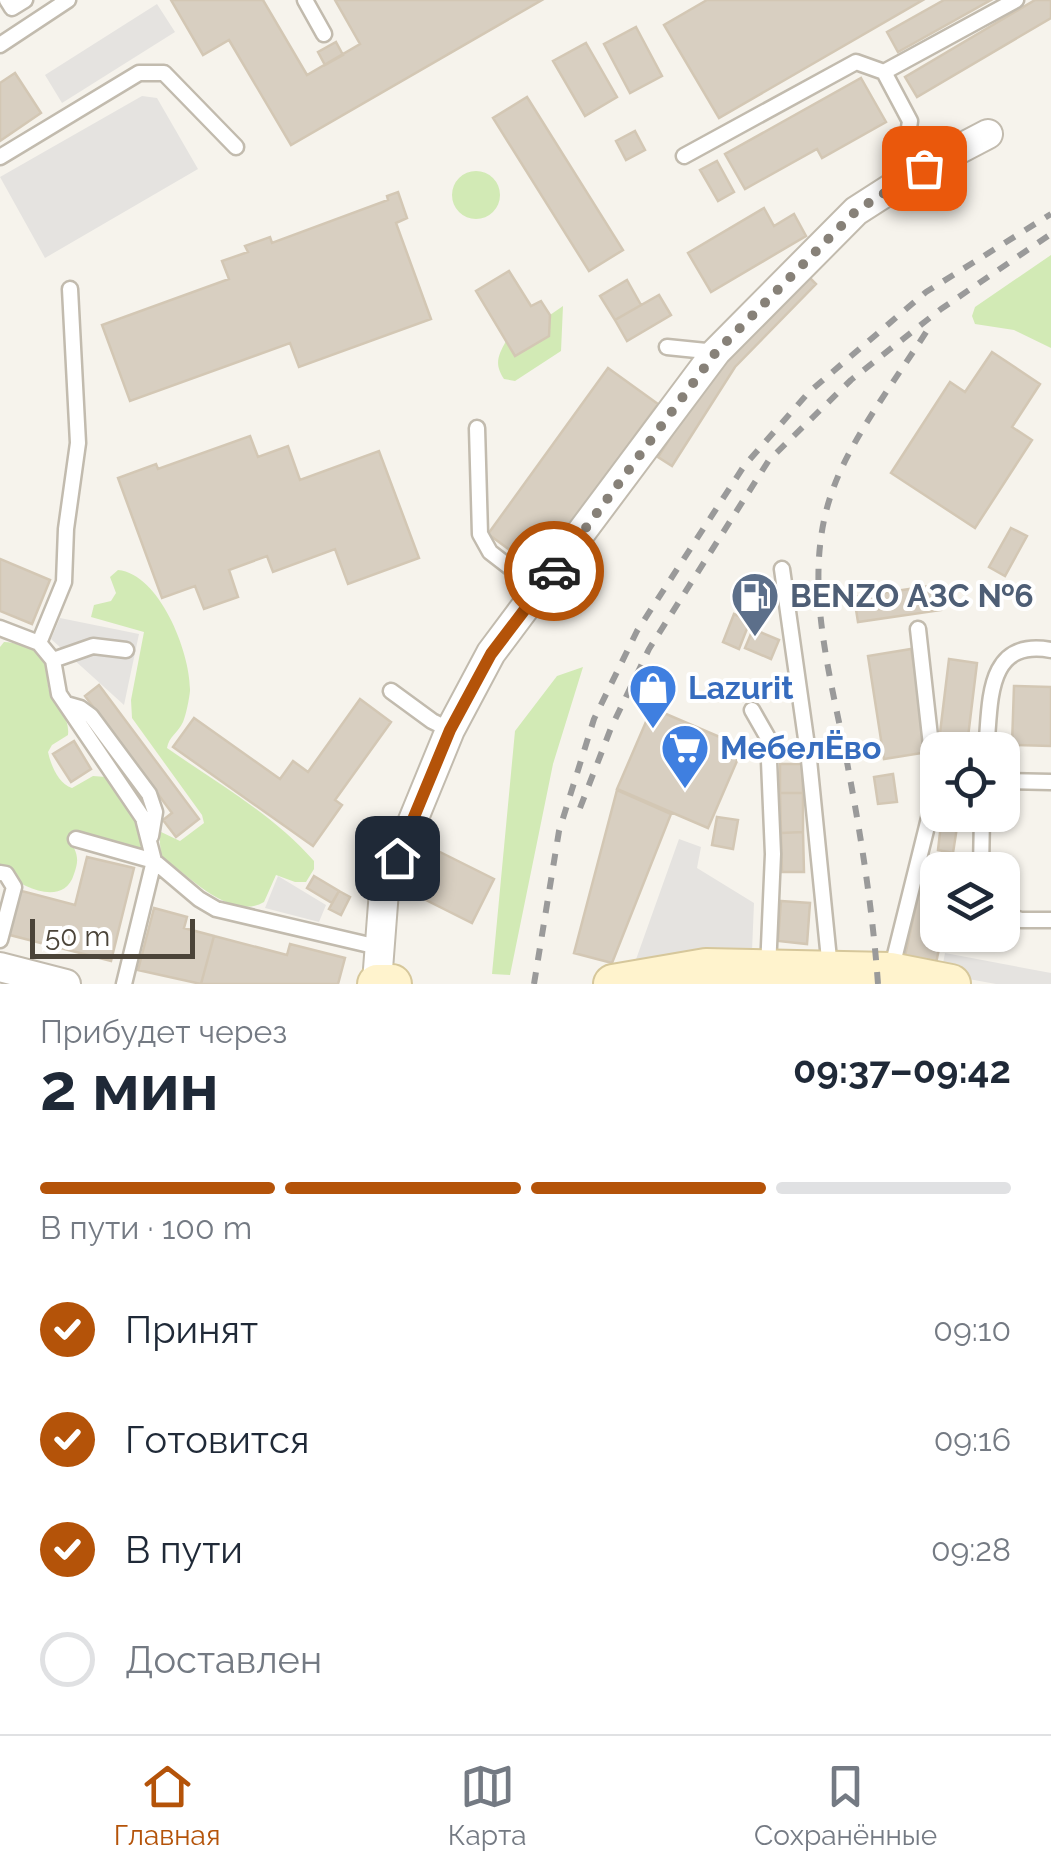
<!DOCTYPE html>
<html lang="ru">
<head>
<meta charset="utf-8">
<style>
	body { margin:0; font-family:Raleway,sans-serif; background:#f2f2f3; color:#1f2937; height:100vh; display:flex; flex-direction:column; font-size:38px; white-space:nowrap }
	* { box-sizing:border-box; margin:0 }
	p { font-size:32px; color:#747a83 }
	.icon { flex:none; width:55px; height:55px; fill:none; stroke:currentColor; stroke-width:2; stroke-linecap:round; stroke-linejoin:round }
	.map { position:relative; height:984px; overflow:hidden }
	.drawer { display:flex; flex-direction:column; background:#fff; flex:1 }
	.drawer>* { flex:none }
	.tools { position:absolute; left:920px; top:732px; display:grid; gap:20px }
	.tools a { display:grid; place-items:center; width:100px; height:100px; border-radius:20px; background:#fff; box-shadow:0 2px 8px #0004; font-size:50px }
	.scale { position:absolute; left:30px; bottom:25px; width:165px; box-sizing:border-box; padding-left:10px; border:5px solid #4b4439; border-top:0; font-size:28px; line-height:35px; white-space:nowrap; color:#4b4439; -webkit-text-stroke:8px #fff; paint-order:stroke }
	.pin { position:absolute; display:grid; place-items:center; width:85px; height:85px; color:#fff; margin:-42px; border-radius:20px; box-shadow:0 5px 15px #0006 }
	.courier { position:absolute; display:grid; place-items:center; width:100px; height:100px; margin:-50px; border:8px solid #b45309; border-radius:50%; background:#fff; color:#222; box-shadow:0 2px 12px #0007 }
	.overview em { font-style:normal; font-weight:700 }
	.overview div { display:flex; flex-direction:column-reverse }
	.overview { display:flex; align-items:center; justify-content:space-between; height:170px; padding:0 40px }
	h1 { font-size:65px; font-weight:700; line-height:75px }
	.bar { display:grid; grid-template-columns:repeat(4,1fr); gap:15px 10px; align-content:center; height:120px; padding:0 40px }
	.bar i { height:12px; border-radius:8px; background:#e0e1e3 }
	.bar .on { background:#b45309 }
	.bar p { grid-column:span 4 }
	ol { padding:0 40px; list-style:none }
	li { display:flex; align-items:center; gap:30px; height:110px }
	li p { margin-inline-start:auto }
	li .icon { padding:10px; border-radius:50%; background:#b45309; color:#fff; stroke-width:4 }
	li:last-child { color:#747a83 }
	li i { width:55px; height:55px; border:5px solid #e0e1e3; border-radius:50% }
	.tab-bar { display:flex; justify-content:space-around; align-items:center; height:140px; border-top:2px solid #e0e1e3; background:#fff; font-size:28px; color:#747a83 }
	.tab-bar a { display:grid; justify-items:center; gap:5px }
	.tab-bar .on { color:#b45309 }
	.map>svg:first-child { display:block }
	.green { fill:#d2eab5 }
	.parking { fill:#e5e3e0 }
	.building { fill:#d8cfc1; stroke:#d3c7b4; stroke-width:2.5 }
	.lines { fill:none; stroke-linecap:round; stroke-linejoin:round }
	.lane-casing { stroke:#c2bbae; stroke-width:19 }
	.street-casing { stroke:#c2bbae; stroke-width:32 }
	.secondary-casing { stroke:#d6c79b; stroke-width:42 }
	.lane { stroke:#fff; stroke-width:14 }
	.street { stroke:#fff; stroke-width:28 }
	.secondary { stroke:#fff3cd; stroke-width:38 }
	.rail { stroke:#9a9a9a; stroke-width:6; stroke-dasharray:12 12; stroke-linecap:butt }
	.done { stroke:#878178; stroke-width:10; stroke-dasharray:0 18 }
	.route { stroke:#b45309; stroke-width:12 }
	.labels { text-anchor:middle; stroke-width:8; stroke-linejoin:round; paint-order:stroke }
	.service-label { font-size:32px; font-weight:bold; fill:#4e5e75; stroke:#fff; text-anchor:start }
	.shop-label { font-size:32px; font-weight:bold; fill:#366cbe; stroke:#fff; text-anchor:start }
</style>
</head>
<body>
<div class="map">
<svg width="1051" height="984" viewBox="0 0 1051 984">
	<rect width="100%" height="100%" fill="#f6f3ec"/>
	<path class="green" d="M452 195a24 24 0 1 1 48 0a24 24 0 1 1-48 0Z
		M1051,255V348L1014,330L975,324L972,316L975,307Z
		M563,306L561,351L515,381L504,379C494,364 498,356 506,341L516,356L549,336L550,315Z
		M118,570C160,574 191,654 190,691C189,700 186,715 183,722C178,733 169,736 167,748C217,783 274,815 314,861V869L306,882H295L276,875L264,902C230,922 186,873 161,856L159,831L180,841L204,823L202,815L132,718L131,700L144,632L91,617L94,605L111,601L116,593L110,577Z
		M4,642C14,642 33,648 41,655C51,664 45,682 50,693C57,709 70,717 68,735L52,745L48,752C51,766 59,784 72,788L93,776L106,777L136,819L143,845L139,848L81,832L75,834L71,842C78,855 79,860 74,874C67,897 45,895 26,886C15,881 14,871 0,868V647Z
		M583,667L553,764L510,975L492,974L515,731L557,676Z"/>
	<path class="parking" d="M157,4L175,32L62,103L45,75Z
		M142,96L157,98L198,169L45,258L0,177Z
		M60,618L139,634L124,705L51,639Z
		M679,839L701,847L697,868L754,903L752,951L634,965Z
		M278,876L326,905L319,922L265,908Z
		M945,953L1051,973V984H996L941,974Z"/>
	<path class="building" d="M171,0H263L307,75L360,44L335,0H542L291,145L229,40L203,55Z
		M707,0H923L719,118L664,25Z
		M944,0H991L898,52L887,32Z
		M1035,0H1051V18L917,97L905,77Z
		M636,27L662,76L630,93L604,44Z
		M336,42L343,55L325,65L318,52Z
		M586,43L617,97L585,116L553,61Z
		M15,73L41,113L0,141V83Z
		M861,78L886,122L822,158L817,149L745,189L725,154Z
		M527,97L623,250L589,271L493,118Z
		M635,131L645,150L626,160L616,141Z
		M717,161L734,192L718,201L700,170Z
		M398,192L407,218L396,223L431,319L299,367L290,343L130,401L102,325L229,279L222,261L248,252L245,246L270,237L272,243L388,200L387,196Z
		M764,208L774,226L794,214L806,236L711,292L688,253Z
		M509,271L531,306L541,301L550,315L549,336L515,356L476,291Z
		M804,272L816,284L735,367L672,466L658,457L724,354Z
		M627,280L641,305L615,320L600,296Z
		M659,295L671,315L627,341L615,320Z
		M992,352L1040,384L1012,427L1032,440L975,528L891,473L950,382L965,392Z
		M608,368L658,404L537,570L488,534Z
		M250,436L258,457L288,446L300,480L379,451L419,558L348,584L335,549L273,572L267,556L229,570L238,597L204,609L195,586L162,598L118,478L156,464L158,469Z
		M1011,528L1027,536L1005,576L989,567Z
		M0,559L50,580L32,624L0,611Z
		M937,585L941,610L858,622L854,597Z
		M734,614L750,621L739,649L723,642Z
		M753,629L779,640L771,659L745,648Z
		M911,649L928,752L884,759L868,656Z
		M949,659L977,663L968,737L940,733Z
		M99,685L199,819L176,837L163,820L172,813L85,696Z
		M1014,686L1051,687V746L1012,745Z
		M360,699L391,722L335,800L342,805L313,846L173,747L194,718L280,779L293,761L308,772Z
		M652,708L743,747L708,828L617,789Z
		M74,741L91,769L71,782L53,754Z
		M780,764H802L803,793H780Z
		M893,774L897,802L878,804L874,777Z
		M617,790L671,814L612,963L574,953Z
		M780,793H803V832L781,833Z
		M717,817L738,820L733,849L712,845Z
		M941,824L957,827L953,853L938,850Z
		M803,832L804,872H782L781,833Z
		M432,848L494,879L472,923L410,892Z
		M87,857L134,868L111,961L6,934L18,890L75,905Z
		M923,873L938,877V935H942L936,963L905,956Z
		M314,876L339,891L332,903L307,888Z
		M339,891L350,897L341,915L329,909Z
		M781,901L810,903L807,944L778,941Z
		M154,908L187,917L184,928L214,936L201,984L138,970Z
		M214,936L287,955L290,944L345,958L338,984H201Z"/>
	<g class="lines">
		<g class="lane-casing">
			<path id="lane" d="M7,0L12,8L25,0
				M305,0L324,34
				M0,45L68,0
				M684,156L856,62L884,72
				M0,157L139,73H164L236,147
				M901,182L910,121L884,72L1016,0
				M667,347L716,352
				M477,428L480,534L490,552L539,590
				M782,569L809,760L830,969
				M0,628L39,643L53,660L59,694L143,818L154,861L124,984
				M39,643L64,582L66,529L78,443L70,289
				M53,660L93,646L126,650
				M391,691L432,721L450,730
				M66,704L80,708L91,716L149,794L155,812L151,836
				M752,710L768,738L773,854L768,969
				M986,750C991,705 984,638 1051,650
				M1002,781L1051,782
				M76,839L154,861L199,899L216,909L378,947
				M981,870L982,815
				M0,873L6,874L14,887L0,940
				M1002,914L1021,920H1051
				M891,971L936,790L918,629"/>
		</g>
		<g class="street-casing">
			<path id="street" d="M0,967L66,984
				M377,982L384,891L450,730L491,653L716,352L856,211L923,168L988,134"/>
		</g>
		<g class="secondary-casing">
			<path id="secondary" d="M377,984H392
				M613,984L706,968L890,972L951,984"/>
		</g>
		<use href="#lane" class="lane"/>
		<use href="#street" class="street"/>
		<use href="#secondary" class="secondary"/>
		<path class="rail" d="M580,808L611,728L649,649L769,460L851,380L941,309L1051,234
			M534,984L559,831L594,719L637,631L744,466L809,392L926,292L1051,214
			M878,984C873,914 862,842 849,773C833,681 799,581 833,489C852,436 900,374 930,326"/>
	</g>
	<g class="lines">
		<path class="done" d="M554,571L716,352L856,211L924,168"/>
		<path class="route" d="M397,858L450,730L491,654L554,571"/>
	</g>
	<defs>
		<g id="fuel-pin" transform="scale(2.5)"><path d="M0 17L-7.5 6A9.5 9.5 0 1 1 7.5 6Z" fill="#5c6f8a" stroke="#fff"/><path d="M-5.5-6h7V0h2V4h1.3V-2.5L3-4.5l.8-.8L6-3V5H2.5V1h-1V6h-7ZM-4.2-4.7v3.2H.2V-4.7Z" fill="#fff"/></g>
		<g id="shop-pin" transform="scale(2.5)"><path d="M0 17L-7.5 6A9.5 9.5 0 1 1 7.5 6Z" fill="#3f7fe0" stroke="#fff"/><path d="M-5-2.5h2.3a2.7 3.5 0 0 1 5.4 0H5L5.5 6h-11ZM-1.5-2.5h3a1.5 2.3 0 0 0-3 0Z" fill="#fff"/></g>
		<g id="supermarket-pin" transform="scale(2.5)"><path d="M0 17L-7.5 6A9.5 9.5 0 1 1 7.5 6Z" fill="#3f7fe0" stroke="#fff"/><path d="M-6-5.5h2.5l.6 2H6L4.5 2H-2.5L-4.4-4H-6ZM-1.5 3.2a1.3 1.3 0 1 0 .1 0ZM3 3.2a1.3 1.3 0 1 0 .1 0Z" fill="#fff"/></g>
	</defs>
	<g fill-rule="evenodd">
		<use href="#fuel-pin" x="755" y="596"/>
		<use href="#shop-pin" x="653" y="688"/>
		<use href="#supermarket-pin" x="685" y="748"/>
	</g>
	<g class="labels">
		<g class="service-label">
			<text x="790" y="607">BENZO АЗС №6</text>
		</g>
		<g class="shop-label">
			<text x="688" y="699">Lazurit</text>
			<text x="720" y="759">МебелЁво</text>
		</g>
	</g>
</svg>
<div class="tools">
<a><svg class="icon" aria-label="locate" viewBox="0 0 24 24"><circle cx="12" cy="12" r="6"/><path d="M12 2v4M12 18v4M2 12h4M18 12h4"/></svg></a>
<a><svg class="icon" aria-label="layers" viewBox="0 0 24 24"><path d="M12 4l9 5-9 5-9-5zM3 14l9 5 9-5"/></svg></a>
</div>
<div class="scale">50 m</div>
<div class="pin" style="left:924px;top:168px;background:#ea580c"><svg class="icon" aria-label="bag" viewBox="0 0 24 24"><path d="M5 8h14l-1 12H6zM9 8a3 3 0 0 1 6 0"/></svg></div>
<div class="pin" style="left:397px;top:858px;background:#1f2937"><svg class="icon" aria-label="home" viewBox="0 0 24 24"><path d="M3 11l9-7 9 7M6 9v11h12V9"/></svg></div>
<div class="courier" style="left:554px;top:571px"><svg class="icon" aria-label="car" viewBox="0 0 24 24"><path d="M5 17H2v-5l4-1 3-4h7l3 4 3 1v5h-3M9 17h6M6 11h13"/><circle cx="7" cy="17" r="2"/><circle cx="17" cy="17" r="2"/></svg></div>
</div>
<section class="drawer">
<div class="overview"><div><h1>2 мин</h1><p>Прибудет через</p></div><em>09:37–09:42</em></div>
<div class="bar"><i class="on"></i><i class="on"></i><i class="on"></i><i></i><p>В пути · 100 m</p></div>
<ol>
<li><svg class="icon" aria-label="check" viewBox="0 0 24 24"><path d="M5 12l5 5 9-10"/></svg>Принят<p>09:10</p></li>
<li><svg class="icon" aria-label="check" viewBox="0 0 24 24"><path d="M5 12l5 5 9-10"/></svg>Готовится<p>09:16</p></li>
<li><svg class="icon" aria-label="check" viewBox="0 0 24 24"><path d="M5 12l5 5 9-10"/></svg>В пути<p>09:28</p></li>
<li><i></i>Доставлен</li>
</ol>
</section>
<nav class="tab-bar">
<a class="on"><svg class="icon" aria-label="home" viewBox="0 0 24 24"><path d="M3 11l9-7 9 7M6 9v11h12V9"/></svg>Главная</a>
<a><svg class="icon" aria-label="map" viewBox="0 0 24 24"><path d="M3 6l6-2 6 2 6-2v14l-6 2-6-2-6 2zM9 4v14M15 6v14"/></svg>Карта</a>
<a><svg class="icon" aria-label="saved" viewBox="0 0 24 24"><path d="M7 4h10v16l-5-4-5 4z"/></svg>Сохранённые</a>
</nav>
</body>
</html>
